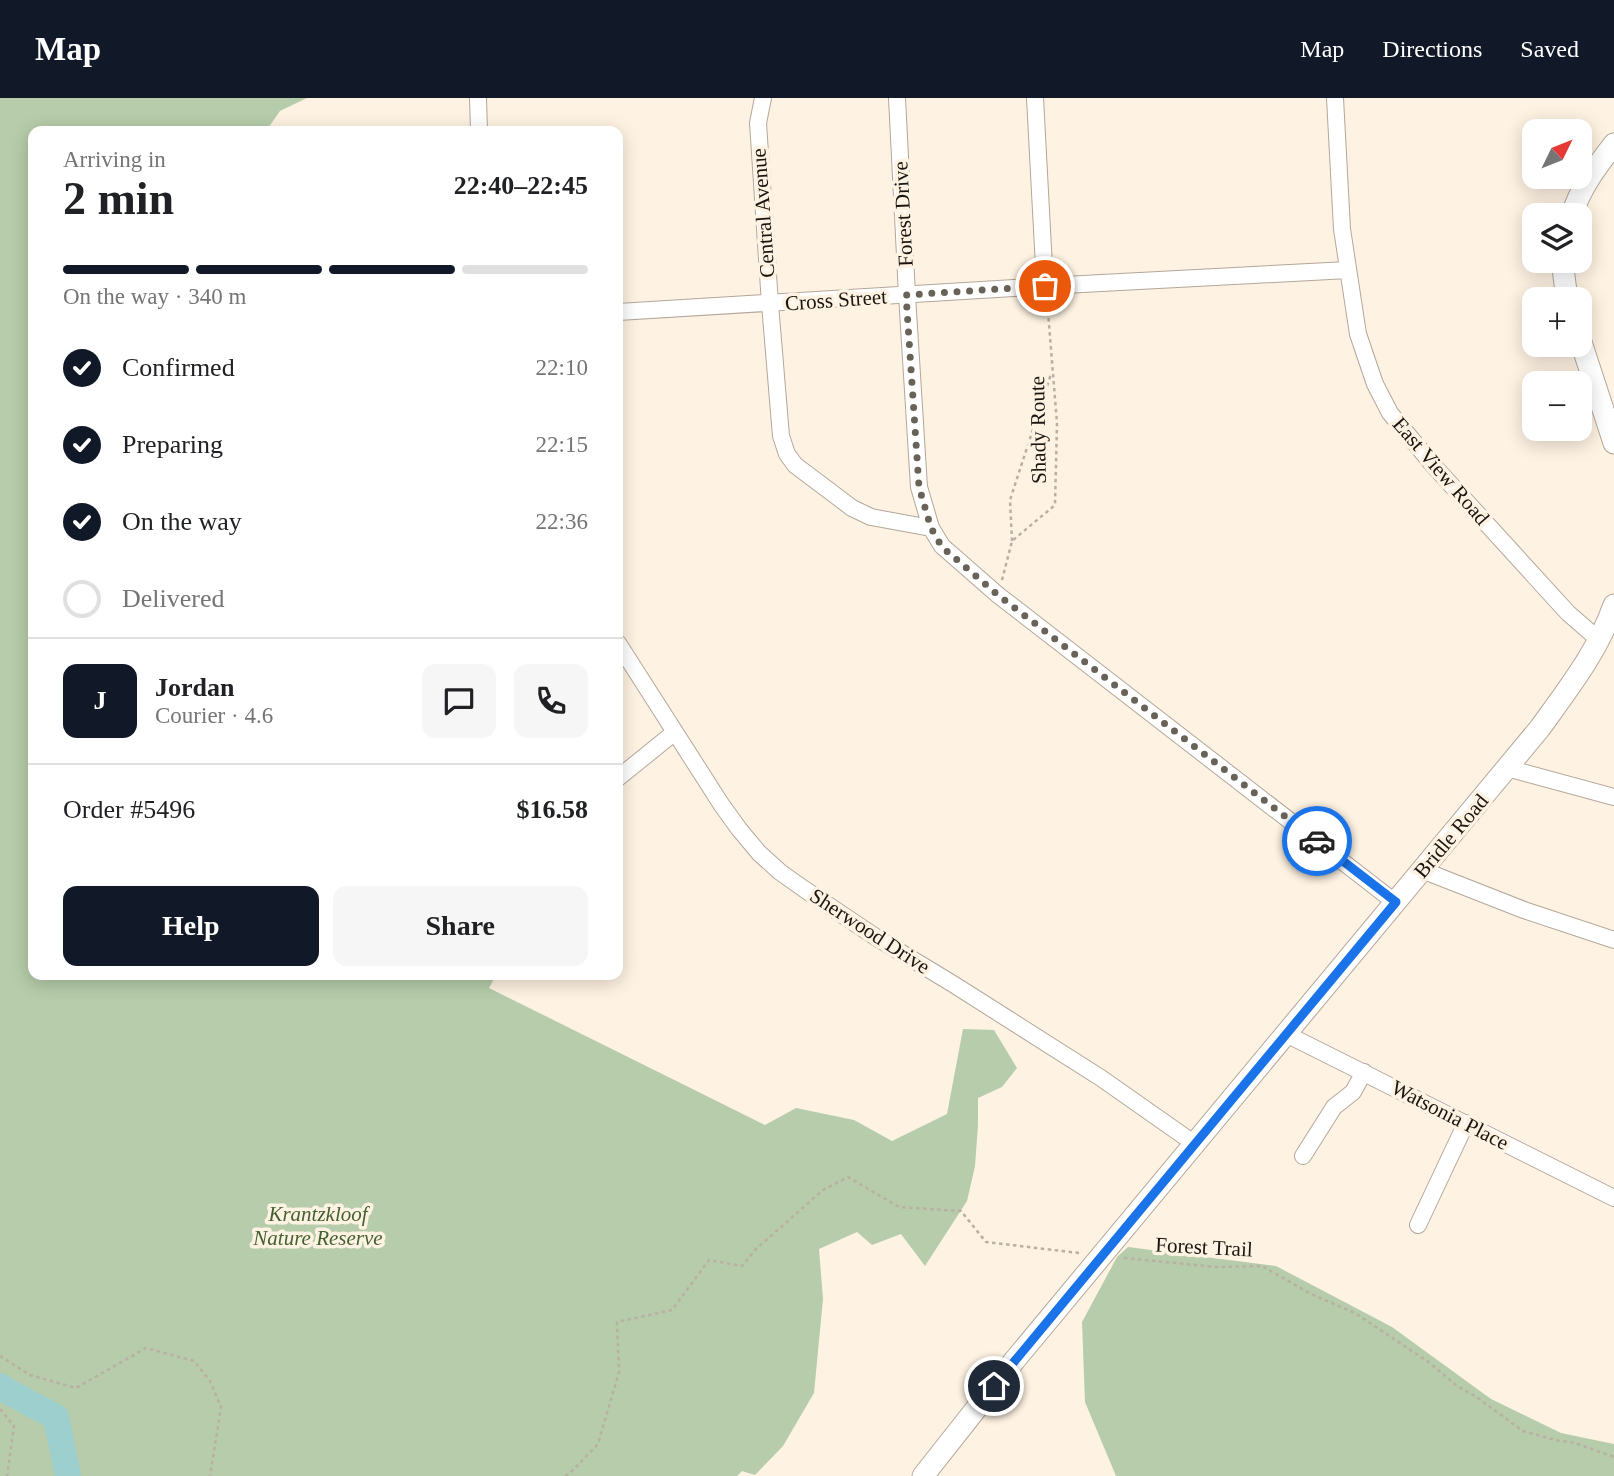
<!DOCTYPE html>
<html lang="en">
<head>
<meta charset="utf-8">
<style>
	body { margin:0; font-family:"Times New Roman",serif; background:#f6f6f6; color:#202124; height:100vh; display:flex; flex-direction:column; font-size:26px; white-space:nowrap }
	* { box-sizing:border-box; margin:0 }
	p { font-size:23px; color:#757577 }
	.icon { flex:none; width:38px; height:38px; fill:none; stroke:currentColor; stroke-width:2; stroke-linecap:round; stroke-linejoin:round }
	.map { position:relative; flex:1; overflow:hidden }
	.sheet { position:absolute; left:28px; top:28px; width:595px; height:854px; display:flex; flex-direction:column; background:#fff; border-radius:14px; box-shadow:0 4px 18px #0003 }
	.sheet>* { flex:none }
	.needle { width:46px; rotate:47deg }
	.buttons { position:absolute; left:1522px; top:21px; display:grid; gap:14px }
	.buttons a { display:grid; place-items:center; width:70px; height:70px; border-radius:14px; background:#fff; box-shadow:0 4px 18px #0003; font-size:35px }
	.pin { position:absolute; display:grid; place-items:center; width:60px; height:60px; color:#fff; margin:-30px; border:4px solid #fff; border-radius:50%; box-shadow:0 2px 7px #0007 }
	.courier { position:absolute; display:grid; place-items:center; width:70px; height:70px; margin:-35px; border:5px solid #1a73e8; border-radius:50%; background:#fff; color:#222; box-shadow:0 2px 9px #0007 }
	.summary em { font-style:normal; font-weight:800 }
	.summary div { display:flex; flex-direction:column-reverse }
	.summary { display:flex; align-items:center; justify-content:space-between; height:119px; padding:0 35px }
	h1 { font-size:46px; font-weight:800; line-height:52px }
	.bar { display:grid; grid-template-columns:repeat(4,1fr); gap:10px 7px; align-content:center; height:84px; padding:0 35px }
	.bar i { height:9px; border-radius:5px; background:#e0e0e0 }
	.bar .on { background:#111827 }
	.bar p { grid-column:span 4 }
	.line { display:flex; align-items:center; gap:18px; padding:0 35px; border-top:2px solid #e0e0e0 }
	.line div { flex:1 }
	.round { display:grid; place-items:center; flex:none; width:74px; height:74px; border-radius:14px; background:#f6f6f6 }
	ol { padding:0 35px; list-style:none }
	li { display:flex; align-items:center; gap:21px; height:77px }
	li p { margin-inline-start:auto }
	li .icon { padding:7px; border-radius:50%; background:#111827; color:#fff; stroke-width:4 }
	li:last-child { color:#757577 }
	li i { width:38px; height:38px; border:4px solid #e0e0e0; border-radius:50% }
	.cta { display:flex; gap:14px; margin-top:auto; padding:14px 35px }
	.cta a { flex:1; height:80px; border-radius:14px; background:#111827; color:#fff; font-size:28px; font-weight:800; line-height:80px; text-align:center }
	.cta a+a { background:#f6f6f6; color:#202124 }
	header { display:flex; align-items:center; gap:42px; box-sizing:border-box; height:98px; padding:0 35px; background:#111827; color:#fff }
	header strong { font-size:33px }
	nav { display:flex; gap:38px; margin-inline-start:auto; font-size:24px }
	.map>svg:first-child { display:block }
	.green { fill:#b6ccaa }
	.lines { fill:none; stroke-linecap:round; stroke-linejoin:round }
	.river { stroke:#9dcfcf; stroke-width:26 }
	.minor-casing { stroke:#b3a799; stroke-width:18 }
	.major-casing { stroke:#b3a799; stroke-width:23 }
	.path { stroke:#b9b0a3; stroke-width:2.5; stroke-dasharray:3.5 3.5; stroke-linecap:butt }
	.minor { stroke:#fff; stroke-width:16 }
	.major { stroke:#fff; stroke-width:21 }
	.done { stroke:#696259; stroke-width:7; stroke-dasharray:0 12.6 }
	.route { stroke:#1a73e8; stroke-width:9 }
	.labels { text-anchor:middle; stroke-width:7; stroke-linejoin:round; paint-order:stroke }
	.street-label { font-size:21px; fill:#19150f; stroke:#fef2e2 }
	.park-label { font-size:21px; font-style:italic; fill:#436131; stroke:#fef2e2 }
</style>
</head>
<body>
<header>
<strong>Map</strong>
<nav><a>Map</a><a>Directions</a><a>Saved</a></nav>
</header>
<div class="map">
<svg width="1614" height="1378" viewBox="0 0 1614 1378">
	<rect width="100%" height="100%" fill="#fef2e2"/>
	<path class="green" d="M0,0H307L280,13L266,33L258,29L255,33H33V877H496L489,890L765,1027L796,1010L854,1022L892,1043L947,1016L963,931L994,932L1017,970L1002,989L978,1000V1027L975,1068L967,1103L925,1168L901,1136L872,1147L857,1134L819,1151L823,1201L814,1295L783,1348L755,1377L742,1373L737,1378H0Z
		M1128,1149L1276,1168L1392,1229L1491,1301L1561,1335L1614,1346V1378H1116L1085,1304L1082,1224L1117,1159Z"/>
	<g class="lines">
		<path class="river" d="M0,1288L5,1292L56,1319L68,1378"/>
		<g class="minor-casing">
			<path id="minor" d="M478,0L479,33
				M763,0L758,25L770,206L781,338L787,356L795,367L852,410L871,419L931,430
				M897,0L907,197L919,389L931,430L942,448L998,497L1396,805
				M1035,0L1045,188
				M1335,0L1342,131L1358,236L1375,286L1390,315L1433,367L1568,515L1599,542
				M618,214L1045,188L1348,172
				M618,545L721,706L739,731L759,755L780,774L804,791L877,840L953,886L1101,980L1195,1046
				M1507,670L1614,699
				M618,680L675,634
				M1422,772L1524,812L1614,842
				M1286,936L1614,1100
				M1303,1058L1334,1009L1353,994L1364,974
				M1418,1127L1466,1025"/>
		</g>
		<g class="major-casing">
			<path id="major" d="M1572,117C1580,90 1597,68 1614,46
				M1562,163L1567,201
				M1580,241L1614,345
				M923,1378L1009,1269L1540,630C1568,591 1598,553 1614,507"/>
		</g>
		<path class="path" d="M1012,443L1010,402L1051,276
			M1002,482L1012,443L1055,407L1057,325L1047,202
			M1124,1160L1216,1169L1262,1168L1311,1196L1355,1215L1430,1265L1457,1288L1475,1298L1523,1333L1555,1342L1575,1345L1614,1359
			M0,1258L30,1277L76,1290L146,1250L194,1263L210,1283L221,1309L210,1378
			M0,1311L14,1328L7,1378
			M565,1378L569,1376L598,1346L619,1274L617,1224L672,1212L709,1162L742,1168L756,1151L823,1092L848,1079L899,1109L961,1113L986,1144L1079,1155"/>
		<use href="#minor" class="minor"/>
		<use href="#major" class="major"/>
	</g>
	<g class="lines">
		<path class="done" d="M1045,188L906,197L919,389L931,430L942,449L998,497L1317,743"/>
		<path class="route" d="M994,1288L1396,804L1317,743"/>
	</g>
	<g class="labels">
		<g class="street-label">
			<text transform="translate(763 115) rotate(-94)" y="7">Central Avenue</text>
			<text transform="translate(903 116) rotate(-93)" y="7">Forest Drive</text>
			<text transform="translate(836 202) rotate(-4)" y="7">Cross Street</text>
			<text transform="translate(1038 332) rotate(-91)" y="7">Shady Route</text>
			<text transform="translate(1441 373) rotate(49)" y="7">East View Road</text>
			<text transform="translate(1451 738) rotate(-50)" y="7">Bridle Road</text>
			<text transform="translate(870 833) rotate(33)" y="7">Sherwood Drive</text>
			<text transform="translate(1450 1017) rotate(27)" y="7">Watsonia Place</text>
			<text transform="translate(1204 1149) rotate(3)" y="7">Forest Trail</text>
		</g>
		<g class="park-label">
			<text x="318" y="1123">Krantzkloof<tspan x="318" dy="24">Nature Reserve</tspan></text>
		</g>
	</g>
</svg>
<div class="buttons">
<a><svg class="needle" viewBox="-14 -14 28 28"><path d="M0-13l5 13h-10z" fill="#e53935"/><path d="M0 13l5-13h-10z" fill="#757577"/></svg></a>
<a><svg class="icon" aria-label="layers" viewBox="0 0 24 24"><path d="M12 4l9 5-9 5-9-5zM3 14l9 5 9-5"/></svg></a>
<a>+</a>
<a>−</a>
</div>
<div class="pin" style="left:1045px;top:188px;background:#ea580c"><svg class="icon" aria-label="bag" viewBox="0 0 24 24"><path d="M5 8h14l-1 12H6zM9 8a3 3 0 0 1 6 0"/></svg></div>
<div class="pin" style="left:994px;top:1288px;background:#1f2937"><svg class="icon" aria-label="home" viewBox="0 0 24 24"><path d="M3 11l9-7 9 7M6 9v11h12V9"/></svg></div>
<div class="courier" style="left:1317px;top:743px"><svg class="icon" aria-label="car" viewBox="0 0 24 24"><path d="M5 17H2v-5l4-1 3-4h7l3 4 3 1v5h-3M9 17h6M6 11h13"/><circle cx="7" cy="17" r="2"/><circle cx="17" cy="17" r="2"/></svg></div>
<section class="sheet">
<div class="summary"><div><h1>2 min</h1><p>Arriving in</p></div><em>22:40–22:45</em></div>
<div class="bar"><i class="on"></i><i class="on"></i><i class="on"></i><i></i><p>On the way · 340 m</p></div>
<ol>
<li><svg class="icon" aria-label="check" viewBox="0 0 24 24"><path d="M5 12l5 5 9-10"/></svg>Confirmed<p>22:10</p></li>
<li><svg class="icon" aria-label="check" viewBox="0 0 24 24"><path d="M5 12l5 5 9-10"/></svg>Preparing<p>22:15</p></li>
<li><svg class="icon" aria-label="check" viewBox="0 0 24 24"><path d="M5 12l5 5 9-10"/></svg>On the way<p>22:36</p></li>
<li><i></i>Delivered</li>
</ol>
<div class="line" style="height:126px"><b class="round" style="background:#111827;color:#fff">J</b><div><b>Jordan</b><p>Courier · 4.6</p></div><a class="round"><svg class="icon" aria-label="chat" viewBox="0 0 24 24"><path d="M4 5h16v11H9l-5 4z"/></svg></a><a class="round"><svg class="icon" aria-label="phone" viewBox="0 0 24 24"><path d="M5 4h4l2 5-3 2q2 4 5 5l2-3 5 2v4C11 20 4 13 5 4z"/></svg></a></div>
<div class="line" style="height:91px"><div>Order #5496</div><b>$16.58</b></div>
<div class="cta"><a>Help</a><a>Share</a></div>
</section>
</div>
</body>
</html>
